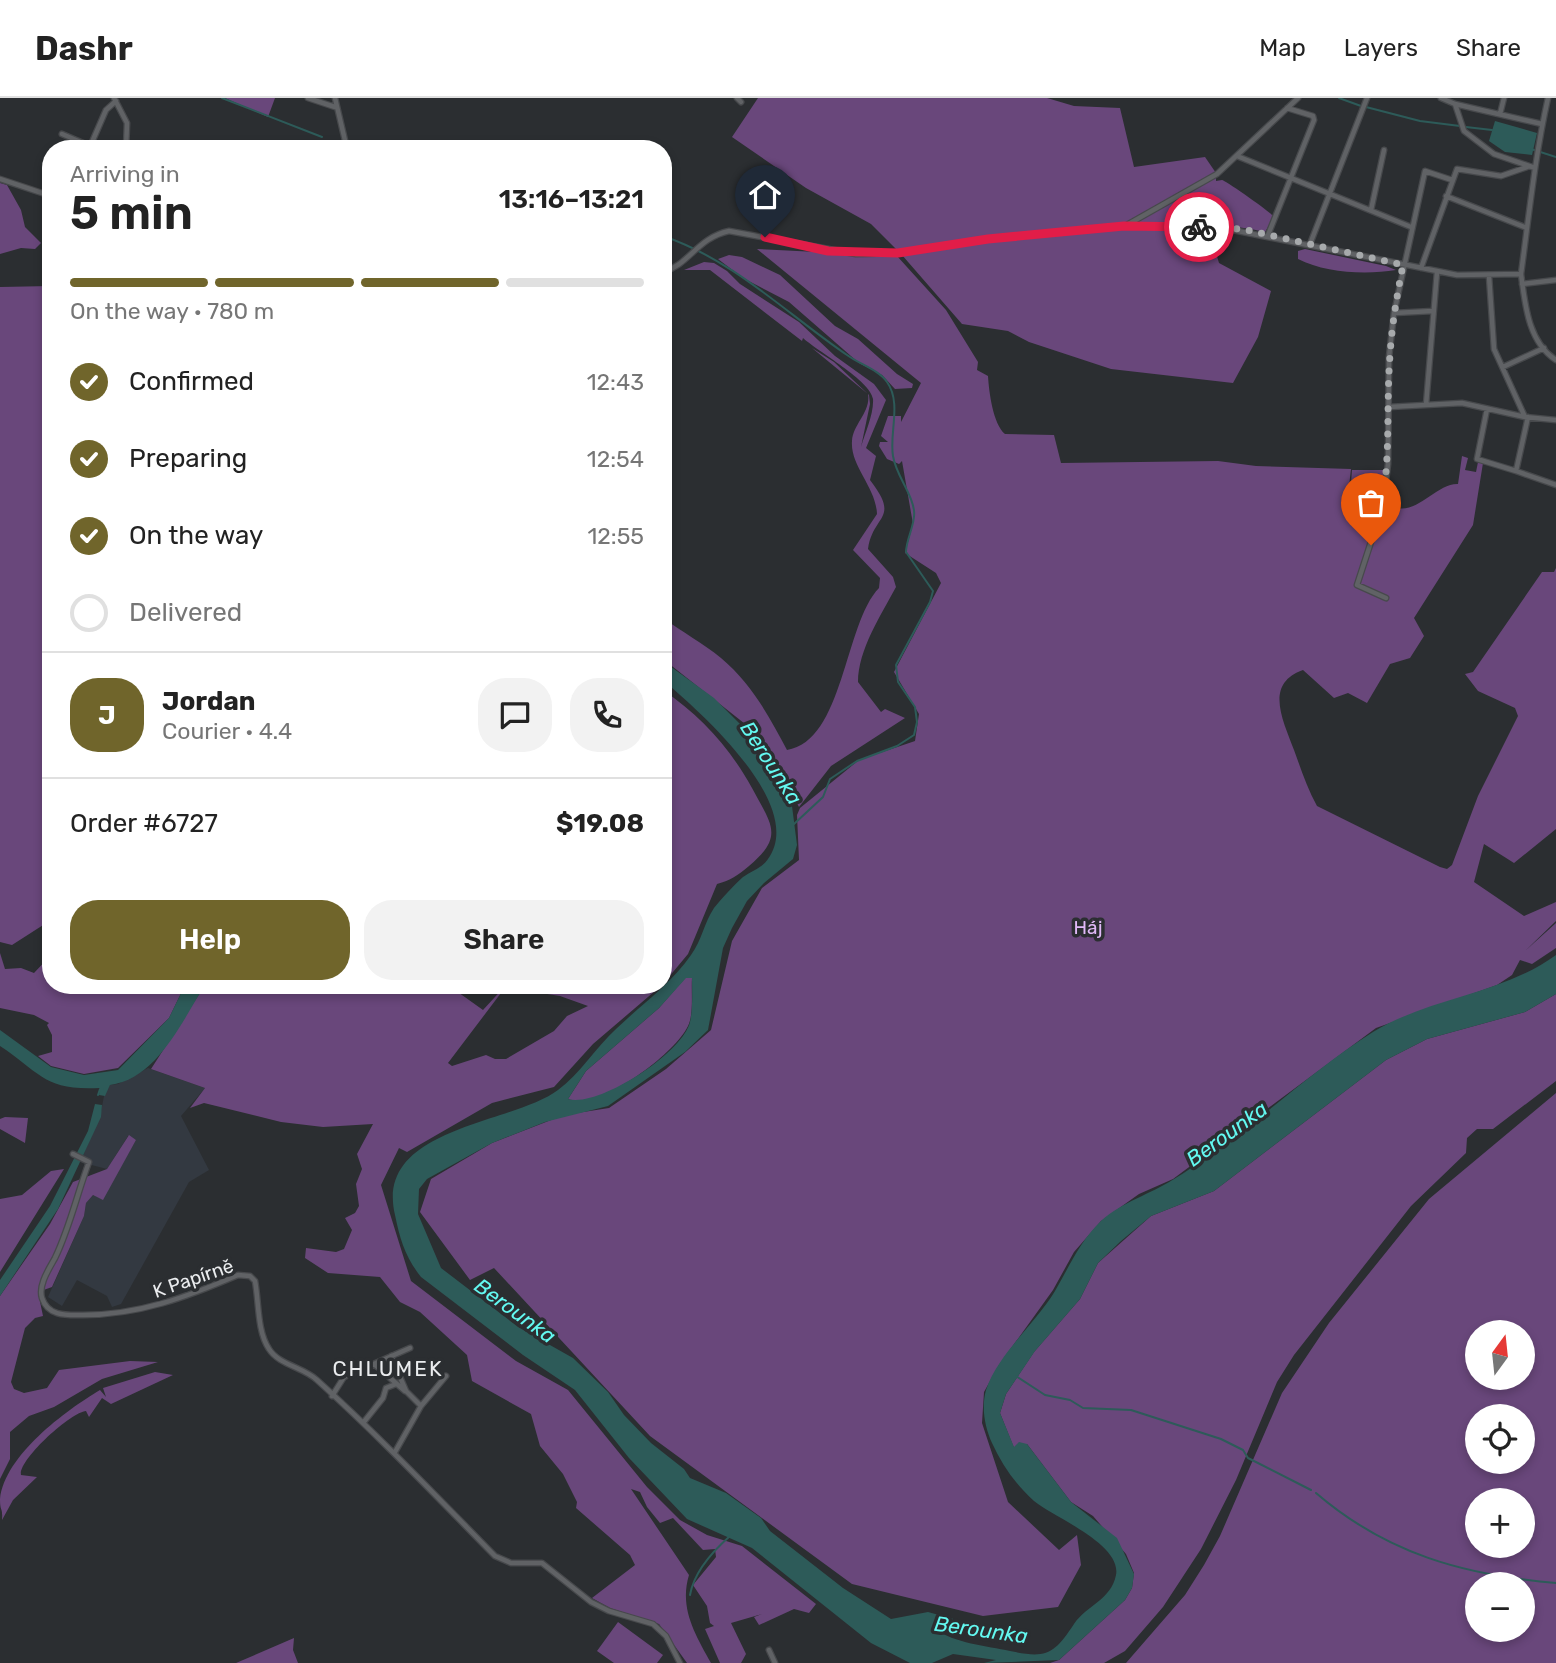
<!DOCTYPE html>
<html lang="en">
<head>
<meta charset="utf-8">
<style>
	body { margin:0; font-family:Rubik,sans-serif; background:#f2f2f2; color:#222; height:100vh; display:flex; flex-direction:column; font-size:26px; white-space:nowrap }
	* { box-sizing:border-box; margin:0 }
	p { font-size:23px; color:#767676 }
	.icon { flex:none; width:38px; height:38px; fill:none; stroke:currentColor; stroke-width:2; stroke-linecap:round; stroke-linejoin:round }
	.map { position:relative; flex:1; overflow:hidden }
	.drawer { position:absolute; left:42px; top:42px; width:630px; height:854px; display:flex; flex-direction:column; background:#fff; border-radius:28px; box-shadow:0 4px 10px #0003 }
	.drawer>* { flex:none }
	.needle { width:46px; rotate:15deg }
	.controls { position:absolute; left:1465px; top:1222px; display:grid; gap:14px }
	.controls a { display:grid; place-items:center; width:70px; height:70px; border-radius:50%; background:#fff; box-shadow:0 4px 10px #0003; font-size:35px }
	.pin { position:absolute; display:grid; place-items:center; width:60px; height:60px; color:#fff; margin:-72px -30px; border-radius:50% 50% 50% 0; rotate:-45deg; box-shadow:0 0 7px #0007 }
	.pin .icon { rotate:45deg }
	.courier { position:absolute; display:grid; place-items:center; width:70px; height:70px; margin:-35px; border:5px solid #e11d48; border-radius:50%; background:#fff; color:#222; box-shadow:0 2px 9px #0007 }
	.overview em { font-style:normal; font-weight:600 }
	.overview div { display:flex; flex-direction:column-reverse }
	.overview { display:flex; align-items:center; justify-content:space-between; height:119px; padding:0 28px }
	h1 { font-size:46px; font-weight:600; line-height:52px }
	.bar { display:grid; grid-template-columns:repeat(4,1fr); gap:10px 7px; align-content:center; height:84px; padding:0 28px }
	.bar i { height:9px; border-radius:5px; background:#e0e0e0 }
	.bar .selected { background:#70652b }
	.bar p { grid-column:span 4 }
	.line { display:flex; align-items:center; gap:18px; padding:0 28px; border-top:2px solid #e0e0e0 }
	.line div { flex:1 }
	.round { display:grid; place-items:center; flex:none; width:74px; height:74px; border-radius:28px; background:#f2f2f2 }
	ol { padding:0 28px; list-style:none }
	li { display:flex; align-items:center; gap:21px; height:77px }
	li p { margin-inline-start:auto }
	li .icon { padding:7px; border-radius:50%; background:#70652b; color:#fff; stroke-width:4 }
	li:last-child { color:#767676 }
	li i { width:38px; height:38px; border:4px solid #e0e0e0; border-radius:50% }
	.cta { display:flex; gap:14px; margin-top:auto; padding:14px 28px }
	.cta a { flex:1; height:80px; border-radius:28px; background:#70652b; color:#fff; font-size:28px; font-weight:600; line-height:80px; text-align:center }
	.cta a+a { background:#f2f2f2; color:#222 }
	header { display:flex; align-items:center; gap:42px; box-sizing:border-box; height:98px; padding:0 35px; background:#fff; border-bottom:2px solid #e0e0e0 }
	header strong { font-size:33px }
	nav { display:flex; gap:38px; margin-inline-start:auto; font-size:24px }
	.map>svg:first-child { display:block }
	.built { fill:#333941 }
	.green { fill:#69477b; fill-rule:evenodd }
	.water { fill:#2d5b59; fill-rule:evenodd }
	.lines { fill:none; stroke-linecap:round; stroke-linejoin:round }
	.stream { stroke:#2d5b59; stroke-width:2 }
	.minor-casing { stroke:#47494c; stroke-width:7 }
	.minor { stroke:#606265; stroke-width:4.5 }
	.done { stroke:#a7aaac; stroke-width:7; stroke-dasharray:0 12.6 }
	.route { stroke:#e11d48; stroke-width:9 }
	.labels { text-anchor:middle; stroke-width:7; stroke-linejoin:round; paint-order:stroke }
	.park-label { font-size:19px; fill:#e1b9f8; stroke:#2b2e31 }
	.street-label { font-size:19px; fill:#eaecee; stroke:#2b2e31 }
	.water-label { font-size:21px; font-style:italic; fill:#63f9f1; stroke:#2b2e31 }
	.neighbourhood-label { font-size:21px; letter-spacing:2px; fill:#eaecee; stroke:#2b2e31 }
</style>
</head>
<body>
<header>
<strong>Dashr</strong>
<nav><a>Map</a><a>Layers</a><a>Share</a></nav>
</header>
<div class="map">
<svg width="1556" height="1565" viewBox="0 0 1556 1565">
	<rect width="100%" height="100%" fill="#2b2e31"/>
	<path class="built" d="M148,970L205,990L181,1018L209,1072L189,1084L121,1206L112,1209L107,1198L77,1182L62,1208L48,1199L84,1118L86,1105L93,1097L102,1101L136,1042L128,1038L107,1071L80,1064L100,1019L104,998L110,987L118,986Z"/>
	<path class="green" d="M225,0H275L268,19Z
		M758,0H1047L1074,8L1120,10L1134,69L1205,59L1216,75V83C1218,83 1220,82 1222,82C1225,82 1272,115 1274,119L1265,134C1194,118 1114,128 1042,136C994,141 946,144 899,154L871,126L806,90L732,39Z
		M0,85L7,87L21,112L25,129L41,145L35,151L21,150L0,156Z
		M1125,131L1221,132L1225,136L1218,138L1213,145L1219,165L1271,193L1258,239L1233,285L1111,271L1029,244L1008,233L962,226L902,157L988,143Z
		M757,151L897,158L946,212L978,264L977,272L988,278C989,294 993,326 1005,336L1054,337L1061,365L1218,363L1256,368L1351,371L1348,397L1350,398L1352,372H1390L1386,404C1412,426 1434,385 1458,386L1462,358L1468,360L1465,372L1476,374L1478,364L1483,365L1473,427L1414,520L1424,538L1410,560L1390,566L1367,605L1348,595L1334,600L1303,572C1263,586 1284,624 1294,652C1301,671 1307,690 1317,708L1440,769L1447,771L1452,767L1478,698L1518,618L1515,610L1478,593L1465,576L1473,574L1542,474H1554L1556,470V731L1514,765L1484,746L1474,784L1524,818L1556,804V823L1525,853L1556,825V850L1532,866L1520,862L1512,877L1497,887L1376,930L1173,1081L1139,1096L1101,1123L1074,1154L1053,1192L999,1267L984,1294L982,1325L1008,1404L1059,1452L1077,1437L1081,1467L1058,1509L983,1518L852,1486L650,1338L494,1170L470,1182L420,1114L431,1081L492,1045L564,1017L609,1010L666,971L711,932L732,843L762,790L799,762L797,717L800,710L859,662L915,643L919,616L894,574L941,485L936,475L905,455L913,426L902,363L899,366L887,361L879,348L880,344H888L881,338L888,318H901V324L921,285Z
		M1305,151L1386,168L1396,172C1366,177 1325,175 1298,161V153Z
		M729,157L742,159L780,177L835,228L858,241L897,276L913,286L912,290L895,291L882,277L859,265L789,204L743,180L718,161Z
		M704,164L714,165L727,173L740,186L799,224L835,258L874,286L886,302L866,350L876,358L870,382C901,422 873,416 868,451L893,479L896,489C881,517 858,552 858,584L881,614L885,611L905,620L831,668L799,709L759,637L663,561V520C682,534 703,545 721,560C751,585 769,618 787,652C844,643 844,526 879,490L880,480L853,452L877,416C876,389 850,368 852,343C853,326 871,314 868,296L812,250L834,264L869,297L870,306L861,349C865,335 874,316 873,301C871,283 817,253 803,240L802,243L710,172H684Z
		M51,188V822L12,847L0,844V189Z
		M663,592C701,618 730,650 752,690C771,726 785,738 749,768C737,778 731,782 717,786L688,856L663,886Z
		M0,855L5,871L21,870L34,875L51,857V887H185L169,920L118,970L84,976L51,968L38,958L52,954V937L47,927L49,925L34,917L0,910Z
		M686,879L692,880C691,894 694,916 688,928C674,957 600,1012 568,1001L586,973L659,910Z
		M205,887H448L483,912L506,887H662L593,946L554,989L492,1005L407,1054L399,1050L381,1087L411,1183L516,1263L568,1292L647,1389L680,1422L707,1437L742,1448L816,1506L809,1515L794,1511L759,1527L754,1519L762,1516L731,1525L746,1556L741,1565H720L705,1531L714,1528L710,1525L707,1508L693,1487L716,1459L715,1451L703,1452L673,1420L660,1425L647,1409L640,1394L631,1391L689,1477C679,1510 695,1536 711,1565H687L659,1526L610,1510L592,1500L635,1467L630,1457L576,1410L577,1404L563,1376L540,1348L531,1316L472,1283L467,1257L420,1214L400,1204L380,1179L328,1175L305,1160L306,1150L336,1154L344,1151L352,1132L345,1120L355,1115L359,1108L356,1086L362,1071L357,1056L373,1026L323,1029L281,1024L204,1005L190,1010L205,990L151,971ZM509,890L560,898L588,908L567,918L554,933L506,961H495L486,957L452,968L448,965L504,891Z
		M1556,896V983L1493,1031H1477L1467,1040L1466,1055L1411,1108L1294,1257L1277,1284L1236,1382L1201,1451L1163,1509L1125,1553L1104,1565H1050L1059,1562L1125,1502L1132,1490L1134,1475L1126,1456L1093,1418L1071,1404L1027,1346L1014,1350L1000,1315L1006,1296L1034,1254L1080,1201L1098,1165L1151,1118L1214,1093L1386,962L1427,941L1525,914Z
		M1556,995V1565H1126L1185,1497L1204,1467L1220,1438L1282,1295L1329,1225L1429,1101ZM1477,1234H1522V1279H1477ZM1477,1318H1522V1363H1477ZM1477,1402H1522V1447H1477ZM1477,1486H1522V1531H1477Z
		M5,1019L28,1020L25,1045L0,1031V1021Z
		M129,1037L136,1042L103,1102L93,1097L86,1105L84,1118L52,1189L38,1194L43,1218L35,1220L25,1230L11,1284L14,1291L24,1295L47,1290L59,1272L130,1263L158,1264L102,1281L54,1309L29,1318L10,1334V1361L0,1381V1198L50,1126L73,1084L107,1071Z
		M64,1071L0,1174V1101L22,1097L51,1073Z
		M155,1274L173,1277L111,1306L102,1300L89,1319L86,1313C71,1314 18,1362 21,1377L37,1379L13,1402L2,1422C3,1408 0,1415 0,1401C5,1357 65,1313 100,1292L106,1299L103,1290Z
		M618,1524L663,1557L657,1565H614L597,1553Z
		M294,1540L293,1552L298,1565H236Z"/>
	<path class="water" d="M1495,23L1537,35L1532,57L1505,54L1489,43Z
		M663,563L714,600L753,639L792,708L797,747L793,761L764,785L747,803L732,830L723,850L708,932L685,954L608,1008L545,1024L492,1045L427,1081L419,1091L418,1116L441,1170L518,1229L573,1260L608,1294L624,1317L651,1345L684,1371L690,1380L726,1395L761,1420L770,1433L843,1490L891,1521L928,1514L968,1525V1529L934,1525L935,1531C954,1545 987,1548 1010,1553C1047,1561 1054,1556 1074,1526C1087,1507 1111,1502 1116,1477C1122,1446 1053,1419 1034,1403C1016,1387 1002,1367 992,1345C985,1329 981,1310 986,1292C998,1256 1035,1226 1055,1193C1069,1169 1080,1143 1101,1123C1122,1104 1151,1096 1174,1081C1186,1074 1198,1065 1209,1057C1265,1019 1315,970 1373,934C1430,899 1501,897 1556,857V896L1525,914L1427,941L1386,962L1214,1093L1151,1118L1121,1143L1098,1165L1080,1201L1035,1253L1006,1296L1000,1315L1014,1349L1019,1344L1027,1346L1071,1404L1117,1440L1134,1476L1132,1490L1125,1502L1059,1562L984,1565L996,1562L953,1556L932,1565H910L871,1545L752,1450L687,1421L629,1360L575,1292L523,1257L421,1179C405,1159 400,1141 395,1117C374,1029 511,1027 558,992C580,976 596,949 616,931C642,906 670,887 691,857C702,842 704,825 714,810C722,800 733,788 743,779C751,773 762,770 768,761C807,707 699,613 663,582ZM686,880H692C692,894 693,911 690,924C683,955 598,1010 568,1001L586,973L659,910Z
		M185,887H205C182,923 157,981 110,987L105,998L99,997L100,990C44,993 41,975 0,948V932L51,969L84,977L118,972L169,920Z
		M95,1006L102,1007L101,1019L58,1111L0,1198V1182L50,1108L88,1033Z"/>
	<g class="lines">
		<path class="stream" d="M222,0L322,39
			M1339,0L1361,8
			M1366,9L1420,23L1460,28
			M1466,29L1492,32
			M348,44L383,51
			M1531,51L1556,59
			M663,138C734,162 787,216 847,257C859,266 879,272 887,284C902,305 889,335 893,358C896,378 913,396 914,413C916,425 906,441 906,454L933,493L930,504L896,567L898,584L915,609L917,624L914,637L897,648L857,663L830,681L823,699L794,726
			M98,997L100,991H103
			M1016,1278L1045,1297L1070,1302L1083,1310L1131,1312L1221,1341L1243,1352L1248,1360L1311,1392
			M1316,1395C1387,1456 1464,1477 1556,1485
			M690,1497C694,1474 713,1453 730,1438"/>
		<g class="minor-casing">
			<path id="minor" d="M114,0L127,25L126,51
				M308,0L335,9
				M335,0L347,51
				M737,0L741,4
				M1441,0L1455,6L1542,26
				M1455,6L1464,33L1494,56L1535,70
				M1500,16L1504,0
				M62,36L90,48
				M89,51L106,12L116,3
				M1237,58L1411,129
				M0,81L51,98
				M1446,98L1527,130
				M1371,112L1384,52
				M1125,128L1217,76L1298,0
				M1268,137L1314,22L1313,18L1287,10
				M1310,146L1367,0
				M1421,170L1457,71L1501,78L1527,69
				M663,174C689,167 697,140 729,133L856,156L898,155L988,141L1124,128L1218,129L1457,177L1521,176C1529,117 1535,58 1548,0
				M1521,176C1525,206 1528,244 1556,262
				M1489,178L1494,251L1525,319
				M1522,186L1556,182
				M1394,215L1433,213
				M1503,269L1544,250
				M1426,307L1437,174
				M1389,309L1462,305L1525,319L1556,322
				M1487,311L1477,361L1516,373L1528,319
				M1516,373L1556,387
				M1386,500L1357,487L1383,407L1388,366L1389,259L1394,215L1425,73L1452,82
				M73,1056L89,1064C77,1096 70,1129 55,1160C49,1171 38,1187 42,1200C48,1219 68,1217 83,1217C139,1217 187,1199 238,1177L250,1178L255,1183C259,1204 257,1233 269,1251C279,1267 303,1269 317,1282C379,1338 437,1399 495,1458L511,1465H542L591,1504L609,1513L653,1526L666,1538L680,1565
				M391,1258L406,1293L421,1308
				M374,1266L405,1293
				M332,1298L344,1279L410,1250
				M363,1325L383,1300L386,1290L396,1286
				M395,1354L421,1308L446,1278
				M769,1552L775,1565"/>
		</g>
		<use href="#minor" class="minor"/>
	</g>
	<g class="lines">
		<path class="done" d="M1199,129L1242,131L1403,167C1397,197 1392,226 1390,257C1385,322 1394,384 1371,447"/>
		<path class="route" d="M765,139L828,153L898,155L988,141L1124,128L1199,129"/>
	</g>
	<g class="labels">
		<g class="park-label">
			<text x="1088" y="836">Háj</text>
		</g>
		<g class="street-label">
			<text transform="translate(193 1180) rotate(-19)" y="7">K Papírně</text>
		</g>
		<g class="water-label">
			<text transform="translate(771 665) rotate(57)" y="7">Berounka</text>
			<text transform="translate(1227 1036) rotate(-36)" y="7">Berounka</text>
			<text transform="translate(515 1213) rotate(36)" y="7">Berounka</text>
			<text transform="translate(981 1532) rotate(8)" y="7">Berounka</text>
		</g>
		<g class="neighbourhood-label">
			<text x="388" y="1278">CHLUMEK</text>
		</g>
	</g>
</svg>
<div class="controls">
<a><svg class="needle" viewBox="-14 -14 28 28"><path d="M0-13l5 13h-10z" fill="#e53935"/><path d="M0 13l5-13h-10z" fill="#767676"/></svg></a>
<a><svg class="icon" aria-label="locate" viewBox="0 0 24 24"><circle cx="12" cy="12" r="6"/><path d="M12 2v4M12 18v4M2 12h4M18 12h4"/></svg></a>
<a>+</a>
<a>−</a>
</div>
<div class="pin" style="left:1371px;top:447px;background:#ea580c"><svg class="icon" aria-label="bag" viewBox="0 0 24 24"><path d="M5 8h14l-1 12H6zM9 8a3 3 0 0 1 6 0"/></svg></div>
<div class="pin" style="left:765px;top:139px;background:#1f2937"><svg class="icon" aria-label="home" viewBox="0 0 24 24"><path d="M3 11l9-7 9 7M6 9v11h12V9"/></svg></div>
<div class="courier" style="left:1199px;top:129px"><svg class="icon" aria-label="bike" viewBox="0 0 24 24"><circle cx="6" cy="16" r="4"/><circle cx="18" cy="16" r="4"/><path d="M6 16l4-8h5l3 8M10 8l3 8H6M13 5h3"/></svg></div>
<section class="drawer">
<div class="overview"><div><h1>5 min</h1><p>Arriving in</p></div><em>13:16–13:21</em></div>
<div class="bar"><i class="selected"></i><i class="selected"></i><i class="selected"></i><i></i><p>On the way · 780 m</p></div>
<ol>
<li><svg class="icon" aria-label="check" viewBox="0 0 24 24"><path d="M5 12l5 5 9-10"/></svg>Confirmed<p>12:43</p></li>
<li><svg class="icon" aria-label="check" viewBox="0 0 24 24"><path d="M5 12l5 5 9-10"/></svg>Preparing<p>12:54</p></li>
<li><svg class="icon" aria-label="check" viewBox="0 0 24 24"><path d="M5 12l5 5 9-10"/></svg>On the way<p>12:55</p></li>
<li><i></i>Delivered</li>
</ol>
<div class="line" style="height:126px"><b class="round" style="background:#70652b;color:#fff">J</b><div><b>Jordan</b><p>Courier · 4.4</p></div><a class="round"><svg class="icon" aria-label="chat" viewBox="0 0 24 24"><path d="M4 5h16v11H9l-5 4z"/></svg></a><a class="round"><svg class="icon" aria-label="phone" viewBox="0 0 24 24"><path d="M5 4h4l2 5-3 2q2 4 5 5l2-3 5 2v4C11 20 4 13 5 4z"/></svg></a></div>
<div class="line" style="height:91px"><div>Order #6727</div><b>$19.08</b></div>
<div class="cta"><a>Help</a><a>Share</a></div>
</section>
</div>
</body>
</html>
